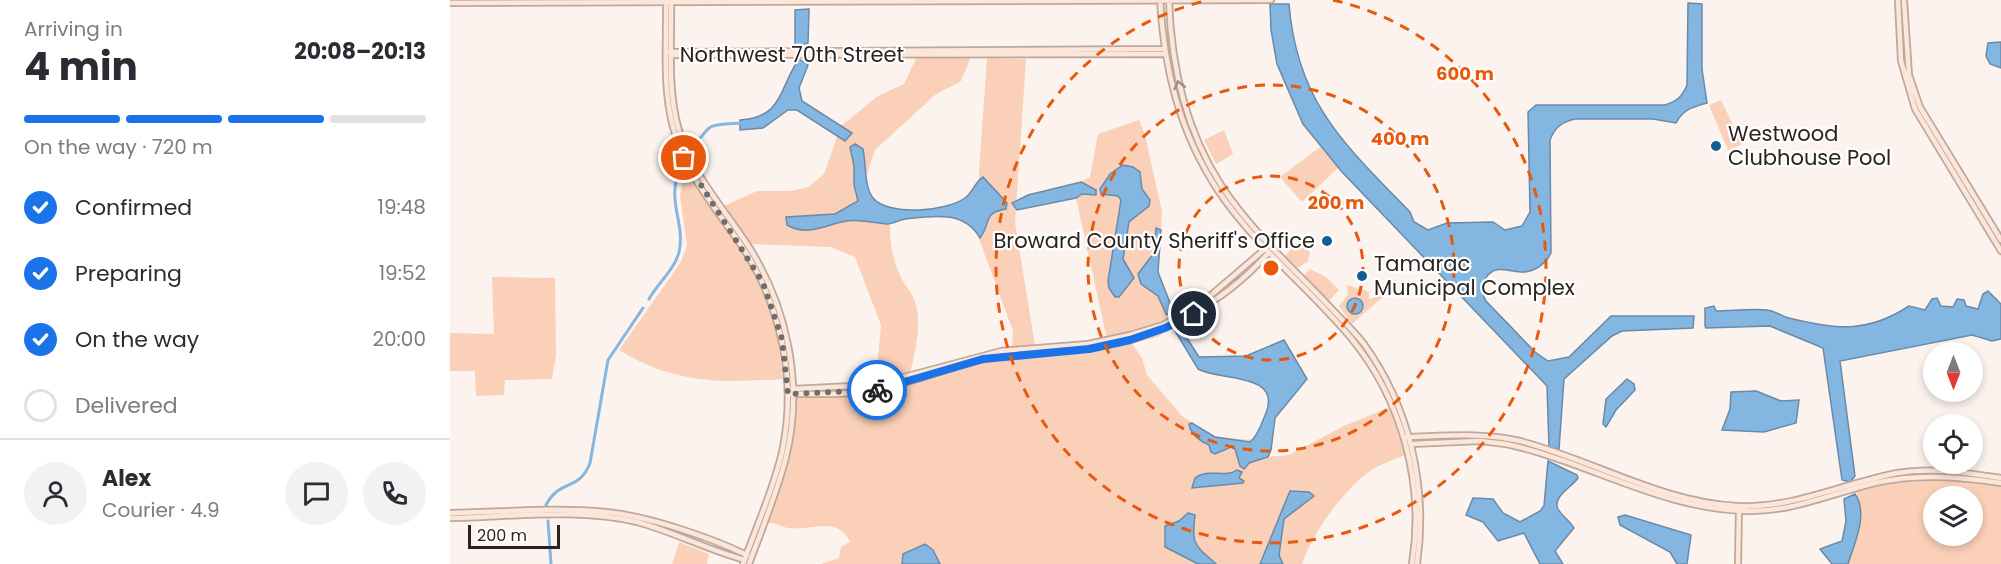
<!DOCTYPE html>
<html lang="en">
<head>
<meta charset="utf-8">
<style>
	body { margin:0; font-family:Poppins,sans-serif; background:#f2f2f3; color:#2b2b33; height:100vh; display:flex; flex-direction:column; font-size:22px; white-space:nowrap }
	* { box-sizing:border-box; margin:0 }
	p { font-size:20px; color:#7c7c81 }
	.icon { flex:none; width:33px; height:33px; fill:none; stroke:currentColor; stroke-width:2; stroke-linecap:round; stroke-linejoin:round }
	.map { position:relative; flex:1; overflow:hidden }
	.drawer { display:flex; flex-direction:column; background:#fff; width:450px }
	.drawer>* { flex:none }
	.needle { width:39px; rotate:180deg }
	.fabs { position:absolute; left:1473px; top:342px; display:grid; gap:12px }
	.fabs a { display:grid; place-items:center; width:60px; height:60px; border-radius:50%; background:#fff; box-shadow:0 3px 9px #0003; font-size:30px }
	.scale { position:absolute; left:18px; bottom:15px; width:92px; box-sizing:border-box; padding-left:6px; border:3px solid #2b231f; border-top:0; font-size:16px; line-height:21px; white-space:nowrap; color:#2b231f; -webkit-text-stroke:4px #fff; paint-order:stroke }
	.pin { position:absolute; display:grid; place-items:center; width:51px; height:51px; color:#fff; margin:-26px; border:3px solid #fff; border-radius:50%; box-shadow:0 2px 6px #0007 }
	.courier { position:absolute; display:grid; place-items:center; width:60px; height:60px; margin:-30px; border:4px solid #1a73e8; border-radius:50%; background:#fff; color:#222; box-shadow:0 2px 8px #0007 }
	.headline em { font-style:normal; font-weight:700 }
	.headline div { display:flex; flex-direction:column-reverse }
	.headline { display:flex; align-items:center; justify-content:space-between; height:102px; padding:0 24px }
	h1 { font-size:39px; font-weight:700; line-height:45px }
	.bar { display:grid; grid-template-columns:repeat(4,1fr); gap:9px 6px; align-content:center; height:72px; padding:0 24px }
	.bar i { height:8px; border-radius:4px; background:#e1e1e2 }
	.bar .current { background:#1a73e8 }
	.bar p { grid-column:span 4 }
	.line { display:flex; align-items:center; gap:15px; padding:0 24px; border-top:2px solid #e1e1e2 }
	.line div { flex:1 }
	.round { display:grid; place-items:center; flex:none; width:63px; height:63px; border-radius:32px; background:#f2f2f3 }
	ol { padding:0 24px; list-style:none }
	li { display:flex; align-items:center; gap:18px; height:66px }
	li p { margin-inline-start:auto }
	li .icon { padding:6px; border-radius:50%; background:#1a73e8; color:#fff; stroke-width:4 }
	li:last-child { color:#7c7c81 }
	li i { width:33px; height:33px; border:3px solid #e1e1e2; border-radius:50% }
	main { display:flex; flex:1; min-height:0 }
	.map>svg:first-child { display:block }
	.green { fill:#fad0b9; fill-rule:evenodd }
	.water { fill:#84b6e2; stroke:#698aa8; stroke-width:1.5 }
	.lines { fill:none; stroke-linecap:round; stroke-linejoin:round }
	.canal { stroke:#84b6e2; stroke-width:3 }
	.secondary-casing { stroke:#bda89d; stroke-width:8 }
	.secondary { stroke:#fce6da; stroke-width:4.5 }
	.oneway { stroke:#9e8e86 }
	.done { stroke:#746c67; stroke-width:6; stroke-dasharray:0 10.8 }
	.route { stroke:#1a73e8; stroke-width:8 }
	.ring { fill:none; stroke:#e8590c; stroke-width:3; stroke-dasharray:10 8 }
	.poi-dot { fill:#165e92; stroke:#fff; stroke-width:2 }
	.labels { text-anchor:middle; stroke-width:4.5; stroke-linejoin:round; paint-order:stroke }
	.street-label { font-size:21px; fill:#2b231f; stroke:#fff }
	.poi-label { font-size:21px; fill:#2b231f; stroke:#fff; text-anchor:start }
	.centre { fill:#e8590c; stroke:#fff; stroke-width:3 }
	.ring-label { font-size:18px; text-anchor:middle; font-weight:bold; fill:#e8590c; stroke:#fff; stroke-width:4.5; stroke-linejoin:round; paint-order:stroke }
</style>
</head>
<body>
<main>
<section class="drawer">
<div class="headline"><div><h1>4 min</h1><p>Arriving in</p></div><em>20:08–20:13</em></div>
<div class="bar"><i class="current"></i><i class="current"></i><i class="current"></i><i></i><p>On the way · 720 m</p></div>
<ol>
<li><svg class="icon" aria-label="check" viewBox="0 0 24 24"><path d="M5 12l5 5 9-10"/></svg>Confirmed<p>19:48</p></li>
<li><svg class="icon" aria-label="check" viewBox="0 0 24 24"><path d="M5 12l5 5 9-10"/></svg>Preparing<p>19:52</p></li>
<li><svg class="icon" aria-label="check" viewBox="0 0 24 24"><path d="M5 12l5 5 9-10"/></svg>On the way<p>20:00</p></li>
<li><i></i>Delivered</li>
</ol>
<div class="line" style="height:108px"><a class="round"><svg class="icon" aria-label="person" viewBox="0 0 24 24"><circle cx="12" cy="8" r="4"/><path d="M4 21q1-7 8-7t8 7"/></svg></a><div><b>Alex</b><p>Courier · 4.9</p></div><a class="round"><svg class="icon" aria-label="chat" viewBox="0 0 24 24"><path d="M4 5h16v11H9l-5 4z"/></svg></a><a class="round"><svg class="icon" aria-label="phone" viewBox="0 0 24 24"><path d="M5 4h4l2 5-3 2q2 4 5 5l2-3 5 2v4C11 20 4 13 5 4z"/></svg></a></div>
</section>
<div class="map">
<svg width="1551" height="564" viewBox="0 0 1551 564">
	<rect width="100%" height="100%" fill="#fcf3ee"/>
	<path class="green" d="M467,57H521L511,81L485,95L425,150L408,201L440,224C440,246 443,264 454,283C457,288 462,293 464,299C473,321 465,352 460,374L531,353L562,347L563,331L525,228L537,58L576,59L565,223L585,345L657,339L626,198L638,185L631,182L640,177L648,134L689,120L695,135L712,212L708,272L726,315L710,336L682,344L692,358L697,375L732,416L765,437L802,440L818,457L839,455L894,426L940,407L955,455C943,460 928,465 917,473C891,495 863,531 852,564H371L389,558L391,547L400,542C387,515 362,531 340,528C332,528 327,522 317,523L337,464L345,399L349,395L425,391L431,325L405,257L381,247L299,244L274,206L307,191H341L359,187L374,174L391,126L428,96L454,84Z
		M1271,100L1292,144L1278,150L1259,105Z
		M774,130L783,154L766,164L754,140Z
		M870,147L888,168L852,202L830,177Z
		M235,169C261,212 296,248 316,293C327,321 329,351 333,379C271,383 224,384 169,350L231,262L237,245L230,196Z
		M846,243L860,252L858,261L848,268L835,256Z
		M860,269L876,277L889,290L877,303L853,277Z
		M42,277L105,278L106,355L102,379L55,380L54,395L26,396L25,371H0V333L44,334Z
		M897,285L919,292V299L936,294L902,324L889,306L898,295Z
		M1485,478L1551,487V564H1397L1407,492L1440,483ZM1484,496H1522V536H1484Z
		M229,542L259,554L257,564H222Z"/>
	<path class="water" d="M1238,3L1252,4V69L1257,103C1243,107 1233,109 1226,123L1203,119H1125C1112,122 1105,127 1100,140L1101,253C1096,263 1086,271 1075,272C1060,273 1045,262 1035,279C1030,286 1032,294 1036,301L1085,352L1098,361L1119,357L1161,316H1244L1243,328L1172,331L1162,336L1114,379L1109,449L1099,447L1097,386L892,172L853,124L827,64L821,30L820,4H839C847,103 895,145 960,212L964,222L978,230L997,223L1043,222L1055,230L1072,226L1080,212L1078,112L1086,105H1215C1227,101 1232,97 1237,85Z
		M359,9L358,43L351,46L345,44V10Z
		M1551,42V68L1540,64L1536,56L1538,43Z
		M349,59L358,65L349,88L352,101L402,133L395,141L347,110H338L313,128L290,130V120C334,117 328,89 349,59Z
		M405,144L413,149C416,162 414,187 423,198C439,217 497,211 515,198C523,192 525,182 533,177L557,203L556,209C532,213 542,222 530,238C514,210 483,216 455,219C449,220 443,224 437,224C423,223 410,219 396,221C375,225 358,237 337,225L336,217L385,214L408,201L404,185V166L400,147Z
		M673,165L683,167L690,172L692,189L700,200L699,206L679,222L673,259L684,278L669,297H665L659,288L658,281L671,200L668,196L651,194L650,189L660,174Z
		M631,182L646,190V195L632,194L626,198L567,210L562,203L578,195Z
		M706,228L711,230L708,272L722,308L720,315L716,314L708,296L691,284L688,274L704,253Z
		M1538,291L1551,304V339L1542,341L1522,335L1390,361L1405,476L1400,482L1392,480L1373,348L1320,326L1256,328L1255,326V308L1264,306L1266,311C1282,311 1301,308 1317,310C1325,311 1332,316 1339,318C1386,330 1418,333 1459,306L1475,310L1482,299L1487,298L1491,306L1503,307L1507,299L1514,300L1516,306L1528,309L1533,294Z
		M897 306a8 8 0 1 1 16 0a8 8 0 1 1-16 0Z
		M730,327L749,357L796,356L834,340L857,379L825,418L821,450L818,457L799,463L794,469L790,466L785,449L781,447L765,454L761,452L759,445C751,442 740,434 739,424L742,423L765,437L800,442C808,436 812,422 816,413C832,372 768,381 748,369L725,331Z
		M1177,379L1184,384L1185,390L1166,410L1156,427L1153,424L1156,399Z
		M1306,391L1331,401L1349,400L1346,423L1314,432L1272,430L1280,409L1281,392Z
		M1098,461L1127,475L1128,478C1122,487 1102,497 1108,509C1112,516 1120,521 1124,528L1105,551L1113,564H1090L1074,533L1048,541L1033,522L1016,515L1023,498L1043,499L1053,513L1070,522L1090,511L1094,506Z
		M787,470L792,472L789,478L794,481L793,483L742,488L745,478C758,468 776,478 787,470Z
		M840,491L859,492L864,496L834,519L829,555L833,564H810Z
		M1405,494C1419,514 1404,544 1398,564H1382L1370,549L1392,541L1396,521L1394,499Z
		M738,513L745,515C741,545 745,545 766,564H748L715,547V526L729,521Z
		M1175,515L1241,535L1237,564H1227L1220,552L1170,525L1168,517Z
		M475,544L483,550L490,564H452L453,554Z"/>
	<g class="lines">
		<path class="canal" d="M241,151C262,122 256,125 292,123
			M199,299C208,283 225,269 229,252C236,221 214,200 232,165
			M96,505C110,478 129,492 140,463L158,360L193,308
			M98,521L101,564"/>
		<g class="secondary-casing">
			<path id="secondary" d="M216,0C217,42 212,86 223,127C234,173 267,209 293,248C332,307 347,383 332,452C323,491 306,527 293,564
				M221,0C222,42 217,86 228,127C240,171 272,206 297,244C337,305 354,384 336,457C327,493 312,529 299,564
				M710,0C714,68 729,131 767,189C804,245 858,287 901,338C952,400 975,484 962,564
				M719,0C721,66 735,129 771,185C801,231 843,268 880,307C891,319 904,331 914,344C960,408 978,487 967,564
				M1448,0L1451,61L1465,109L1551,251
				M1454,0L1459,75L1470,107L1551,240
				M0,3L821,0
				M219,52L713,49
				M221,55L714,54
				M342,389L424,385L551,351L638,344L680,335L713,325L753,302L816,248
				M340,394C368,394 398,395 426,390C463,383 498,367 535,359C570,352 605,353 639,348C708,339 774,304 819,252
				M957,437C994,436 1034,432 1070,441C1143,460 1211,502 1287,506C1342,509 1394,483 1447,473C1482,467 1517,473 1551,478
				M961,444L1030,441L1056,444C1139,462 1214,511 1301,511C1344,511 1384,493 1425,483C1468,473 1508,477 1551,483
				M0,513C52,512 105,507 156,512C198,516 259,537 297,555
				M0,518C61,517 128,508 187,522C224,532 258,550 295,560
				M1288,564L1289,509"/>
		</g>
		<use href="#secondary" class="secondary"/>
	</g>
	<defs><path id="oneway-chevron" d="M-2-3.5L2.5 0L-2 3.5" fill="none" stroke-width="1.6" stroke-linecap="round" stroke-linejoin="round" transform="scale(1.5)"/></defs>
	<use class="oneway" href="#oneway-chevron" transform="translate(729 85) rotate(-103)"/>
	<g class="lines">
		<path class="done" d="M234,158L313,283L332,339L338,394L427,390"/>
		<path class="route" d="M427,390L533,359L639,349L680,340L715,328L744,314"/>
	</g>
	<g class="ring">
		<circle cx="821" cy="268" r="92"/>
		<circle cx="821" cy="268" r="183"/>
		<path d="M883 0A275 275 0 1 1 759 0"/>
	</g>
	<g class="poi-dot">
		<circle cx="1266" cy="146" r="6"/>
		<circle cx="877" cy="241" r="6"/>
		<circle cx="912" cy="276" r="6"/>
	</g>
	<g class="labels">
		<g class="street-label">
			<text x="342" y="62">Northwest 70th Street</text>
		</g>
		<g class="poi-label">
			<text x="1278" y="141">Westwood<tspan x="1278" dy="24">Clubhouse Pool</tspan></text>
			<text x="865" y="248" text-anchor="end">Broward County Sheriff's Office</text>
			<text x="924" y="271">Tamarac<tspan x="924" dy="24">Municipal Complex</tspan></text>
		</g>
	</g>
	<circle cx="821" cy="268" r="9" class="centre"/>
	<g class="ring-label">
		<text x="1015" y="80">600 m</text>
		<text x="950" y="145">400 m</text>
		<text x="886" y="209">200 m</text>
	</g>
</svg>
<div class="fabs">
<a><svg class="needle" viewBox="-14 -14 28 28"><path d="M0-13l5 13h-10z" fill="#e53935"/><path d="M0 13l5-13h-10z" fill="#7c7c81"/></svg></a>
<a><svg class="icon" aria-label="locate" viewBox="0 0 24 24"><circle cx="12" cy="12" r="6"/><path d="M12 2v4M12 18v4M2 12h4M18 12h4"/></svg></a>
<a><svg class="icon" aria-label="layers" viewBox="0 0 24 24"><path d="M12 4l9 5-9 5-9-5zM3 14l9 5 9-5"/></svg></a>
</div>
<div class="scale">200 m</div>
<div class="pin" style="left:234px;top:158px;background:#ea580c"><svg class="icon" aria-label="bag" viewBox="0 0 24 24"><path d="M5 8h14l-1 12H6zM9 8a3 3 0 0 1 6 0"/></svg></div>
<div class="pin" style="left:744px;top:314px;background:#1f2937"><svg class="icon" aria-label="home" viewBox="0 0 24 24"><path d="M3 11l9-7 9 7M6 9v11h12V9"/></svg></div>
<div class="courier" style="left:427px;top:390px"><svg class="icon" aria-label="bike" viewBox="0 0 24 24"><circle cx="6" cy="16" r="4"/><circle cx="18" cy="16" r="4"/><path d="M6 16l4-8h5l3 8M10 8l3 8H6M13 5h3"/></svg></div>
</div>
</main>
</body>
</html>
